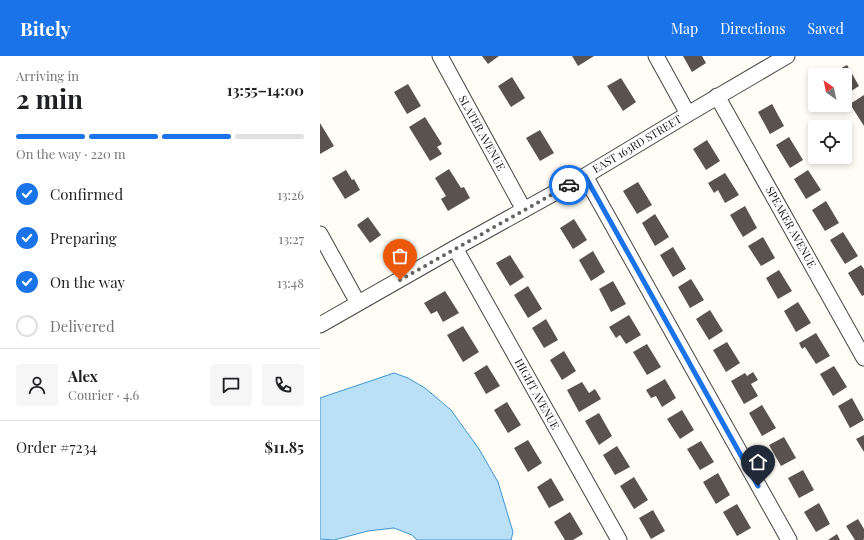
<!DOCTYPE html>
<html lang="en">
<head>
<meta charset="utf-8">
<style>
	body { margin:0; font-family:"Playfair Display",serif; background:#f6f6f6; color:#202124; height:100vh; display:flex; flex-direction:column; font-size:15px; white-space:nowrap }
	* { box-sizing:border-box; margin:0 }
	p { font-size:13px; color:#757577 }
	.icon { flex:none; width:22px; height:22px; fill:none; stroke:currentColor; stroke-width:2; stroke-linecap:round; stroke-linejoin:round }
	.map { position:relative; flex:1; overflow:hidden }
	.details { display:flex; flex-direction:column; background:#fff; width:320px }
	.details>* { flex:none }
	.needle { width:26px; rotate:327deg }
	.tools { position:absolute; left:488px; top:12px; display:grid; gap:8px }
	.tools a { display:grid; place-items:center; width:44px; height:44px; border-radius:4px; background:#fff; box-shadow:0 2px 6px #0003; font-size:20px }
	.pin { position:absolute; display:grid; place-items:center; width:34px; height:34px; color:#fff; margin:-41px -17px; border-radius:50% 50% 50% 0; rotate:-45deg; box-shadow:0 0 4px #0007 }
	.pin .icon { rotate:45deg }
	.courier { position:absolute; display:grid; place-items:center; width:40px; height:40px; margin:-20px; border:3px solid #1a73e8; border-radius:50%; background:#fff; color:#222; box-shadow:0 1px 5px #0007 }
	.summary em { font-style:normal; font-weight:700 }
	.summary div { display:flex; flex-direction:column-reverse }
	.summary { display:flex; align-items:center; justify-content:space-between; height:68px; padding:0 16px }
	h1 { font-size:26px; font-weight:700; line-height:30px }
	.bar { display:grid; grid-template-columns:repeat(4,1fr); gap:6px 4px; align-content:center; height:48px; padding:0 16px }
	.bar i { height:5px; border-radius:3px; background:#e0e0e0 }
	.bar .active { background:#1a73e8 }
	.bar p { grid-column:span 4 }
	.line { display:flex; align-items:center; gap:10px; padding:0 16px; border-top:1px solid #e0e0e0 }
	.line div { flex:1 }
	.round { display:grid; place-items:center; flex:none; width:42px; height:42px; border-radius:4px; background:#f6f6f6 }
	ol { padding:0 16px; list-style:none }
	li { display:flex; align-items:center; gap:12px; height:44px }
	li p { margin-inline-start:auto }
	li .icon { padding:4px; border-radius:50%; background:#1a73e8; color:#fff; stroke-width:4 }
	li:last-child { color:#757577 }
	li i { width:22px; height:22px; border:2px solid #e0e0e0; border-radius:50% }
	header { display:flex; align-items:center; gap:24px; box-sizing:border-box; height:56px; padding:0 20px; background:#1a73e8; color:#fff }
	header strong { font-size:19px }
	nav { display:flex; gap:22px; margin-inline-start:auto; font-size:14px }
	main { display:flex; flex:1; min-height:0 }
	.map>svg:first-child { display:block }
	.water { fill:#b9e0f7; stroke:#3f96cf }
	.building { fill:#5a524d }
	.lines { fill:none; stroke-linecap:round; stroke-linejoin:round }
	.minor-casing { stroke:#444; stroke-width:17 }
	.minor { stroke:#fff; stroke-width:15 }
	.done { stroke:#646461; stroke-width:4; stroke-dasharray:0 7.2 }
	.route { stroke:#1a73e8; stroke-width:5 }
	.labels { text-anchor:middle; stroke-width:4; stroke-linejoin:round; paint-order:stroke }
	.street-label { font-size:11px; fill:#111; stroke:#fff }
</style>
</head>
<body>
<header>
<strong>Bitely</strong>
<nav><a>Map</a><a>Directions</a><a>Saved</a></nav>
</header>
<main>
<section class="details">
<div class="summary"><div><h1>2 min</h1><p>Arriving in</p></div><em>13:55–14:00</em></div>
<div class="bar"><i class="active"></i><i class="active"></i><i class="active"></i><i></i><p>On the way · 220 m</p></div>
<ol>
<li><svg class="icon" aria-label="check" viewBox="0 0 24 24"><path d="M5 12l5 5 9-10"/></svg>Confirmed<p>13:26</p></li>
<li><svg class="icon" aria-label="check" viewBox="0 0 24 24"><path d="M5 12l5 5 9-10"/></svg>Preparing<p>13:27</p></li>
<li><svg class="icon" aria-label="check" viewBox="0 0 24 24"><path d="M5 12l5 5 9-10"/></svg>On the way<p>13:48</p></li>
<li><i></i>Delivered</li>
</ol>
<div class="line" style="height:72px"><a class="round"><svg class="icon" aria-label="person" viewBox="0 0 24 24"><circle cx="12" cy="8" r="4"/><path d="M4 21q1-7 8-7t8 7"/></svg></a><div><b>Alex</b><p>Courier · 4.6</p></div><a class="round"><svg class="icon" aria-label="chat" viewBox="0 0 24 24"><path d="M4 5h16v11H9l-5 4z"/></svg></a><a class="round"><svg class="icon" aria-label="phone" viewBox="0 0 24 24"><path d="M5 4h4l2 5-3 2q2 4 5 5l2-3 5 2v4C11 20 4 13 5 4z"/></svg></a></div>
<div class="line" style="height:52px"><div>Order #7234</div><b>$11.85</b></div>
</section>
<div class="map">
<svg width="544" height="484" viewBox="0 0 544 484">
	<rect width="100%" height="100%" fill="#fffdf5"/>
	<path class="water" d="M74,317L88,322L105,332L131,354L159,393L178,426L193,476L191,484H97L92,479L74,472L48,475L14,484L0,483V342Z"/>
	<path class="building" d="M162,0H179L168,8Z
		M252,0H274L258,10Z
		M363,0H382L386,7L372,16Z
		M527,9L539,30L525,39V19H513L512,17Z
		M192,21L205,42L191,51L178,30Z
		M301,22L316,46L303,55L287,30Z
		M88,28L101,50L87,58L74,36Z
		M544,39V70L530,48Z
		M452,48L464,70L450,78L438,56Z
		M105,61L122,88L117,91L122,98L110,105L89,71Z
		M0,67L14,90L0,98Z
		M220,74L234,97L220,105L206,82Z
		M469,81L483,104L470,112L456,89Z
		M387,84L400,105L386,114L373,93Z
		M129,113L141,132L144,131L150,142L128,155L121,143L126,140L115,122Z
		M26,114L32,124L34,123L40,134L25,143L12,122Z
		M488,114L501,134L486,143L474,123Z
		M405,117L419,139L405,147L398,134L394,137L388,127Z
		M318,126L332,149L317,158L303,135Z
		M506,145L519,167L505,175L492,154Z
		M425,150L437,172L423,181L410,159Z
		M335,158L349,181L335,190L322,167Z
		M48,161L61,179L50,187L37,169Z
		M254,163L267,184L253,193L240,172Z
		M523,176L538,200L525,208L510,184Z
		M443,181L455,202L441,210L428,190Z
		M353,191L366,213L353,221L340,199Z
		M273,195L285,216L271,225L259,204Z
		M190,199L204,221L190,230L176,207Z
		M541,209L544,213V239L542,240L528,217Z
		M459,214L472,235L458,243L446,222Z
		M371,223L384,244L370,252L358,231Z
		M293,225L306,248L291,256L279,233Z
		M208,230L222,253L208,262L194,239Z
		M125,235L139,257L123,266L117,255L111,258L104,247Z
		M478,246L491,267L476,276L464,255Z
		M390,254L403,275L389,284L376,263Z
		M309,259L321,279L306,288L300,279L296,282L289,271Z
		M226,263L238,284L224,292L212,272Z
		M143,270L159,296L143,306L127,279Z
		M496,277L510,300L496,308L485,291L482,293L479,287Z
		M407,286L420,307L406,316L393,294Z
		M327,288L341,311L327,319L313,296Z
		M244,295L256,315L242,324L230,304Z
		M167,309L180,330L166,338L154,317Z
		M514,310L527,331L513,340L500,318Z
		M433,316L438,324L431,328L438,340L424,348L411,325L425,317L427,320Z
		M345,323L356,342L342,351L336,340L331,342L326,334Z
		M262,326L269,337L275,333L281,343L259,356L247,334Z
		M532,342L544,364L530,372L518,350Z
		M187,346L201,369L188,377L174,354Z
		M442,349L456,372L442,380L429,357Z
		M362,354L374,374L360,383L347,363Z
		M279,357L292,380L279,389L265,365Z
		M544,379V396L536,383Z
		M464,381L476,402L461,410L449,389Z
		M208,384L222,407L208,416L194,392Z
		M381,385L394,406L380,414L367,393Z
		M297,390L310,411L295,419L283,399Z
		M483,414L494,434L479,442L468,422Z
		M398,417L410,439L396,448L383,426Z
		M314,421L328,444L314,453L300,430Z
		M231,422L244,444L229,452L217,431Z
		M499,447L510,468L496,476L484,456Z
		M417,448L431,472L417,480L403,456Z
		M333,454L345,475L331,483L319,462Z
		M250,456L263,478L253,484H245L234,466Z
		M538,463L544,473V483L543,484H535L526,470Z
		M517,478L520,484H508Z"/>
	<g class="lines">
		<g class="minor-casing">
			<path id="minor" d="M120,0L204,154
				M336,0L368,58
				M397,40L544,302
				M265,120L469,484
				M0,178L38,247
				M135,192L299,484
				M0,269L135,192L265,120L368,58L467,0"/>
		</g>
		<use href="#minor" class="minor"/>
	</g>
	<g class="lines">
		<path class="done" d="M80,224L249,129"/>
		<path class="route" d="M249,129L265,120L438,430"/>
	</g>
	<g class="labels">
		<g class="street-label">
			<text transform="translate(162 77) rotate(61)" y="4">SLATER AVENUE</text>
			<text transform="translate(317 88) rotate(-31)" y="4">EAST 163RD STREET</text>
			<text transform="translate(471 171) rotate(61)" y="4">SPEAKER AVENUE</text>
			<text transform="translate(217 338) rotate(61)" y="4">HIGHT AVENUE</text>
		</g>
	</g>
</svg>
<div class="tools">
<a><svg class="needle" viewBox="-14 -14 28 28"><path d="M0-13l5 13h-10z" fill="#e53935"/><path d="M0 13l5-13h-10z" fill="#757577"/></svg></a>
<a><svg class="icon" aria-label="locate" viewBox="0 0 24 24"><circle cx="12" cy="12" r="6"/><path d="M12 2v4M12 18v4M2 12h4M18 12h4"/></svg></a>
</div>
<div class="pin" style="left:80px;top:224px;background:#ea580c"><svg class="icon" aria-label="bag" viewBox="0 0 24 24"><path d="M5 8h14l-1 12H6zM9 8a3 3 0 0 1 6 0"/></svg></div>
<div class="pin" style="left:438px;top:430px;background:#1f2937"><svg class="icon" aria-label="home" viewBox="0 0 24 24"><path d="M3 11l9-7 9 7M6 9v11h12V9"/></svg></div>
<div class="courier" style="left:249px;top:129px"><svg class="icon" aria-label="car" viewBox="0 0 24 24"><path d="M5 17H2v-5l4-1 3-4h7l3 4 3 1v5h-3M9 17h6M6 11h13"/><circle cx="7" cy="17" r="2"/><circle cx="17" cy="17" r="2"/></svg></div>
</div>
</main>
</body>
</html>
